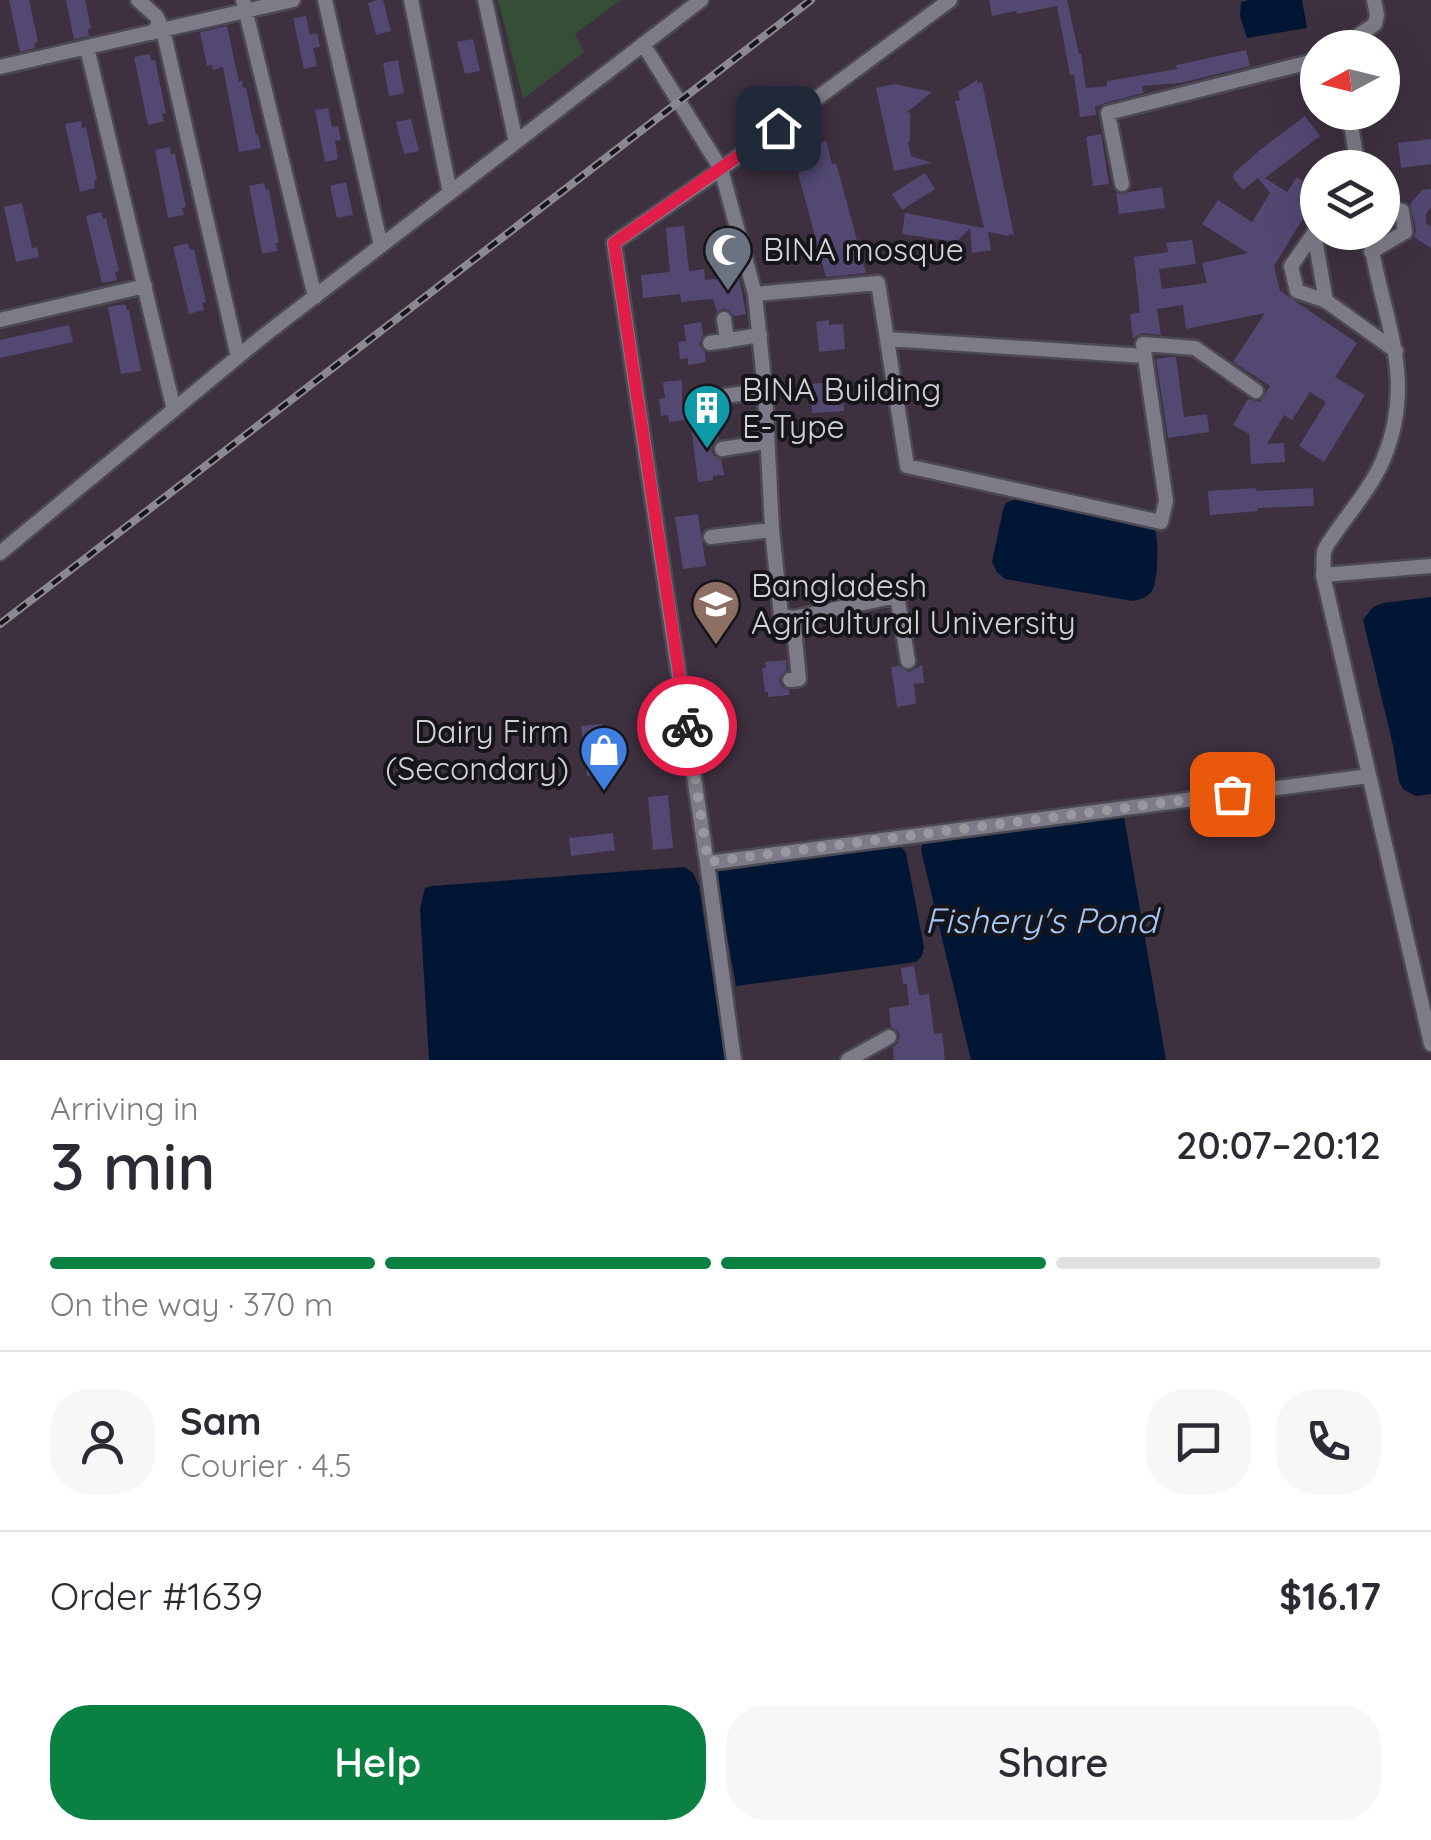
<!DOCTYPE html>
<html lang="en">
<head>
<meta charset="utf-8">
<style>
	body { margin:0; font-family:Quicksand,sans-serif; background:#f7f7f7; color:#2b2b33; height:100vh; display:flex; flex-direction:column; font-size:38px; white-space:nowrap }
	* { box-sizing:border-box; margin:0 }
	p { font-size:32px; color:#7c7c81 }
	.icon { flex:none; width:55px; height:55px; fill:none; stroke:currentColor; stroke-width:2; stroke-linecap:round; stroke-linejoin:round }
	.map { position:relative; height:1060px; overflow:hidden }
	.sheet { display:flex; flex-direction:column; background:#fff; flex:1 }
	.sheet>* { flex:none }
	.needle { width:65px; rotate:263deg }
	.controls { position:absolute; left:1300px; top:30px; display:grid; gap:20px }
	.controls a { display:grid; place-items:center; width:100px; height:100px; border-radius:50%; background:#fff; box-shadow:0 10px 40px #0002; font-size:50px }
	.pin { position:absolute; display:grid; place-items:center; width:85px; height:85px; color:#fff; margin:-42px; border-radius:20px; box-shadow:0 5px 15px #0006 }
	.courier { position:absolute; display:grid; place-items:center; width:100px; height:100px; margin:-50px; border:8px solid #e11d48; border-radius:50%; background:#fff; color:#222; box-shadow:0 2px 12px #0007 }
	.overview em { font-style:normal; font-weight:600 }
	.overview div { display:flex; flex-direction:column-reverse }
	.overview { display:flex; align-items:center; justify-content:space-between; height:170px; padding:0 50px }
	h1 { font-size:65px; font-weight:600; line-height:75px }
	.bar { display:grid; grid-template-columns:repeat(4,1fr); gap:15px 10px; align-content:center; height:120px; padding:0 50px }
	.bar i { height:12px; border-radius:8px; background:#e1e1e2 }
	.bar .on { background:#0b8043 }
	.bar p { grid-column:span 4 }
	.line { display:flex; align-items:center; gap:25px; padding:0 50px; border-top:2px solid #e1e1e2 }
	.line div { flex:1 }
	.round { display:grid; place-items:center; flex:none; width:105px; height:105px; border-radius:40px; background:#f7f7f7 }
	.cta { display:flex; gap:20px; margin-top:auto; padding:20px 50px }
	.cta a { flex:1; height:115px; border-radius:40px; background:#0b8043; color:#fff; font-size:40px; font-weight:600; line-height:115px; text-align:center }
	.cta a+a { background:#f7f7f7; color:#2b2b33 }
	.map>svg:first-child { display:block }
	.education { fill:#3d303f; fill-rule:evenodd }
	.green { fill:#354f36 }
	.water { fill:#011635 }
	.building { fill:#524872 }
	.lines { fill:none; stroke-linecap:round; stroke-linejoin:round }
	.minor-casing { stroke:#4b4951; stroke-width:19 }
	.minor { stroke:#7d7b87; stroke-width:14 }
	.rail-casing { stroke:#8a8890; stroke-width:8 }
	.rail { stroke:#16151a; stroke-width:4; stroke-dasharray:11; stroke-linecap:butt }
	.done { stroke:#99989f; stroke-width:10; stroke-dasharray:0 18 }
	.route { stroke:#e11d48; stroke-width:12 }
	.labels { text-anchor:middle; stroke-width:8; stroke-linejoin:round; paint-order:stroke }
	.poi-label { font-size:32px; fill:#d3d2d8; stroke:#16151a; text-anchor:start }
	.water-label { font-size:35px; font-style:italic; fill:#a5c7f8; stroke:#16151a }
</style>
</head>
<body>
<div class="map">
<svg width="1431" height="1060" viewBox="0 0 1431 1060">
	<rect width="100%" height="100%" fill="#2e2c36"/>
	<path class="education" d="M0,0H1431V1060H0ZM1318,48H1382V112H1318ZM1318,168H1382V232H1318Z"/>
	<path class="green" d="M498,0H621L575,34L584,52L523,99Z"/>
	<path class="water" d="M1249,0H1302L1307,28L1247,38L1240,16L1241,2Z
		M1016,499L1138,518C1142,520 1150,523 1153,526C1160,533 1158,579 1153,589C1149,597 1142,599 1133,601L1005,579L997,572L992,562L1003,510L1006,503Z
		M1431,597V794L1416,796L1404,790L1399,782L1393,745L1363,620L1373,607L1383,603Z
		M1123,811L1166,1060H971L921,850L923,842L929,836Z
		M896,846L902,848L906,853L924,947L922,956L916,962L736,986L716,872Z
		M685,867L693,873L699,886L725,1060H429L420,909L425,888L432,886Z"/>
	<path class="building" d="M9,0H29L38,42L34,43L35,48L20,52Z
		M66,0H85L91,28L88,29L89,36L74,39Z
		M377,0H383L391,31L376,35L368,3Z
		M989,0H1067L1079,54H1081L1086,88L1107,86V81L1177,69L1176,65L1246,50L1250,66L1180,83L1142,86L1143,93L1105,103L1095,107L1096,115L1080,117L1074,75H1070L1057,6L1017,14L1016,11L992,16Z
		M306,16L310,35L317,33L320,47L313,48L317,66L304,69L293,18Z
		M227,26L239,82L242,81L243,88H246L256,135H258L261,148L239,152L223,67L213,70L212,65L207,66L200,32Z
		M473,39L480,71L465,74L457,42Z
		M150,54L151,61L155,60L166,113L162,114L164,121L148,125L134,57Z
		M398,60L404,93L389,96L383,63Z
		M977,80L978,84L982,82L1014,235L1009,234V236L988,232L991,250L972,253L970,228L956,242L902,234L905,213L984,228L955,101L960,100L958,92Z
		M894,84L932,92L906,113L910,112V141L908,142L911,156L932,163L894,171L876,88Z
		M328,108L332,127L338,126L341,140L335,141L338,159L325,162L315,110Z
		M1305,116L1320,136L1265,178L1287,192L1297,177L1318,191V194L1274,266L1280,291L1357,343L1335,377L1365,395L1324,462L1299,446L1326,402L1310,392L1292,420L1284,415L1267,444L1284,443L1285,462L1251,464L1249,434L1233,425L1248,399L1260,402L1270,386L1233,362L1265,313L1186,329L1183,305L1157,309L1161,335L1143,333L1133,338L1130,314L1140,313L1134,257L1168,252L1166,243L1192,240L1196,264L1159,269L1162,289L1207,283L1202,263L1248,253L1202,224L1218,200L1252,222L1270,193L1258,178L1243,190L1233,178L1234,173L1260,150Z
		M411,119L419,151L404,154L396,122Z
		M81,121L82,128L86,127L97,180L94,181L95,188L80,192L65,124Z
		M1101,134L1109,184L1093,186L1086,137Z
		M1431,139V164L1401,168L1398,143Z
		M826,141L832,164L836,163L866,273L826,277L798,173L801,172L795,149Z
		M170,147L171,154H175L186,207L182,208L184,215L168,218L155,150Z
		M925,173L935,189L902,210L892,194Z
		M346,182L353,215L337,218L330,186Z
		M264,183L266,190L269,189L279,243H276L277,251L262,254L249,186Z
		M1162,187L1165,208L1119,214L1116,193L1123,194L1129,192Z
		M1431,189V207L1426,214V223L1431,227V248L1414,237L1416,230L1410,204L1422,190Z
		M22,203L32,248L37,247L39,257L16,262L4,207Z
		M101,212L103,219L106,218L119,271L115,272L117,280L102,283L86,216Z
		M684,226L689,271L704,269L705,280L739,276L746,314L734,316L729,310L724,308L717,312L713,299L681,302L680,294L643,298L641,275L670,272L666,228Z
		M188,243L190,250L194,249L206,302L202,303L204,310L189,314L173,247Z
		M125,304L127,310H129L141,371L121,374L108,307Z
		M829,320V325L843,324L845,349L819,352L816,322Z
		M701,322L703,335L699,344L705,352L706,362L688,365V358L680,359L678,342L686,341L684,325Z
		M69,325L73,342L0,358V340Z
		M1171,357H1176L1184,417L1207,414L1209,432L1168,438L1156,359Z
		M682,380V402L687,420L669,422L668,415L661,416L659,399L665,398L663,382Z
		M842,381L844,411L812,413L810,384Z
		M705,423V428L717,426L719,439L713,444L711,450L714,456L721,459L724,475L713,476V480L698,482L691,425Z
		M1256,488V491L1313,488L1314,506L1258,508V511L1210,515L1208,491Z
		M698,514L706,566L683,569L675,517Z
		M786,660L787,670L781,675L779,680L782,687L789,690L790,695L768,697V692H765L762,668H766L765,662Z
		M922,665L924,683L914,684L916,704L897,707L891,667L899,666L909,672Z
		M601,724L607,774L587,776L581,726Z
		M668,795L673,848L653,850L648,797Z
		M613,833L615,850L571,856L569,838Z
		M914,966L919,995L929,994L934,1034L942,1033L945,1060H894L893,1047L898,1043L900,1036L898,1031L891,1027L889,1008L909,1005L907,984H903L901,968Z"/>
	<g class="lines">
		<g class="minor-casing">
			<path id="minor" d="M138,0L156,16L159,21L156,29L151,33
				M243,0L315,297
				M325,0L381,246
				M411,0L450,193
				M485,0L516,142
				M163,30L238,357
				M643,44L721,169L755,294L765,390L772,530L781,615L793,618L897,596L908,661
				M87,48L174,410
				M1340,48L1375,24L1377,15L1374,0
				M0,67L293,0
				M1349,112L1358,168
				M1122,184L1108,113L1318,60
				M1318,228L1314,233L1326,301L1396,351
				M1369,232C1380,315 1419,375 1383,460C1372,486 1352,509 1336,532C1332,538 1326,545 1324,552C1323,559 1324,568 1323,575L1431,1044
				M1314,233L1291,266L1297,291L1326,301
				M1371,252L1405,232L1402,211L1382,205
				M755,294L878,283L907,466L1161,522L1166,501L1143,344L1195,348L1256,391
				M724,319L727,341
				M0,320L145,286
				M887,339L1144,356
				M710,343L760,335
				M693,401L765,390
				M722,449L767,442
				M711,537L772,530
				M0,553L262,337L701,0
				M1323,575L1431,566
				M790,680L799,679L793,618
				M707,863L1369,776
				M734,1060L707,863L614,243L721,169L950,0
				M848,1060L889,1037"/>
		</g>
		<use href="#minor" class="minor"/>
		<g class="rail-casing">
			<path id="rail" d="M0,624L811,0"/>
		</g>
		<use href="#rail" class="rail"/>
	</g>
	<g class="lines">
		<path class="done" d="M687,726L708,862L1232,794"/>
		<path class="route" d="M687,726L614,243L778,128"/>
	</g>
	<defs>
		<g id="mosque-pin" transform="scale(2.5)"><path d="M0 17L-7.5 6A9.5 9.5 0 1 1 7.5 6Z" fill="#6b7280" stroke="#16151a"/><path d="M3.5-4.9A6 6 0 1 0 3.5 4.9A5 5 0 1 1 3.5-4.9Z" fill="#fff"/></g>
		<g id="building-pin" transform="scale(2.5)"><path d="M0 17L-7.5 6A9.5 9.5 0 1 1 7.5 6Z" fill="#0f9aa8" stroke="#16151a"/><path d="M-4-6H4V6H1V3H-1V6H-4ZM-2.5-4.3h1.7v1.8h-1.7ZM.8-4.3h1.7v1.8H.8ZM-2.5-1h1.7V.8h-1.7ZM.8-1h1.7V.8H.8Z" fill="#fff"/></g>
		<g id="university-pin" transform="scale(2.5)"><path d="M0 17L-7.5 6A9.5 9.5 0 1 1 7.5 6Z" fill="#8d6e63" stroke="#16151a"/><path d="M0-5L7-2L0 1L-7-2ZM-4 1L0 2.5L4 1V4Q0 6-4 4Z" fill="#fff"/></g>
		<g id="shop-pin" transform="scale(2.5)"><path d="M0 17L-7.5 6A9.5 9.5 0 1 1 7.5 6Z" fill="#3f7fe0" stroke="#16151a"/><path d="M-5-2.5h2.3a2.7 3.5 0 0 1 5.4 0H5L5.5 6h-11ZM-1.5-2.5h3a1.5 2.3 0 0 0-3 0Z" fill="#fff"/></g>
	</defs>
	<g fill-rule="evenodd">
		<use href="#mosque-pin" x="728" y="250"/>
		<use href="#building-pin" x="707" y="408"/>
		<use href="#university-pin" x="716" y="604"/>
		<use href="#shop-pin" x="604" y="750"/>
	</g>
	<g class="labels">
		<g class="poi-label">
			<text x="763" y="261">BINA mosque</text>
			<text x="742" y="401">BINA Building<tspan x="742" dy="37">E-Type</tspan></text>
			<text x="751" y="597">Bangladesh<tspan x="751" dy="37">Agricultural University</tspan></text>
			<text x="569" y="743" text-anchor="end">Dairy Firm<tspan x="569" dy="37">(Secondary)</tspan></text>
		</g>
		<g class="water-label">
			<text x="1041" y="933">Fishery's Pond</text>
		</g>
	</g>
</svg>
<div class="controls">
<a><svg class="needle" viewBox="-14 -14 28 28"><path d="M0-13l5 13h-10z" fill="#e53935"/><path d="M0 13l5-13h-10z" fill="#7c7c81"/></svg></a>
<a><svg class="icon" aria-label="layers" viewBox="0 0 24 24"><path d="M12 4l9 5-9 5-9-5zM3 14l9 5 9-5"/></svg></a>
</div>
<div class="pin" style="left:1232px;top:794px;background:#ea580c"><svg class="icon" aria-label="bag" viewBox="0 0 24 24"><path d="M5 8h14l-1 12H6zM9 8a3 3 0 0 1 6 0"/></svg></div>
<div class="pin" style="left:778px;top:128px;background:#1f2937"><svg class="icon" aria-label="home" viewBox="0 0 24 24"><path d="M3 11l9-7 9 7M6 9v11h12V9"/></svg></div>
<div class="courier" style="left:687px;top:726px"><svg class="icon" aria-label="bike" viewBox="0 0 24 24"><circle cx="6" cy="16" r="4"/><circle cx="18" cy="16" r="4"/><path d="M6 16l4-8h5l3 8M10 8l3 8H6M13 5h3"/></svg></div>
</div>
<section class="sheet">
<div class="overview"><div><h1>3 min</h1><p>Arriving in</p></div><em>20:07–20:12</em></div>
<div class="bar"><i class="on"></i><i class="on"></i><i class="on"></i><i></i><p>On the way · 370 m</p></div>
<div class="line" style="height:180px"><a class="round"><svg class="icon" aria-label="person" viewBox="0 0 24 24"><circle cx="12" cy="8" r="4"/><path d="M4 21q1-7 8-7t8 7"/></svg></a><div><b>Sam</b><p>Courier · 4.5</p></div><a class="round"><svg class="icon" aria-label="chat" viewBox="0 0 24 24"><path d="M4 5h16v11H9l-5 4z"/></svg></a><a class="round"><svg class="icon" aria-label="phone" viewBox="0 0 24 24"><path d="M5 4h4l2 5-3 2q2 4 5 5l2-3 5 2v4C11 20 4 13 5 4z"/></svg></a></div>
<div class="line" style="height:130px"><div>Order #1639</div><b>$16.17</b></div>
<div class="cta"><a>Help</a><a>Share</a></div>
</section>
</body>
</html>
